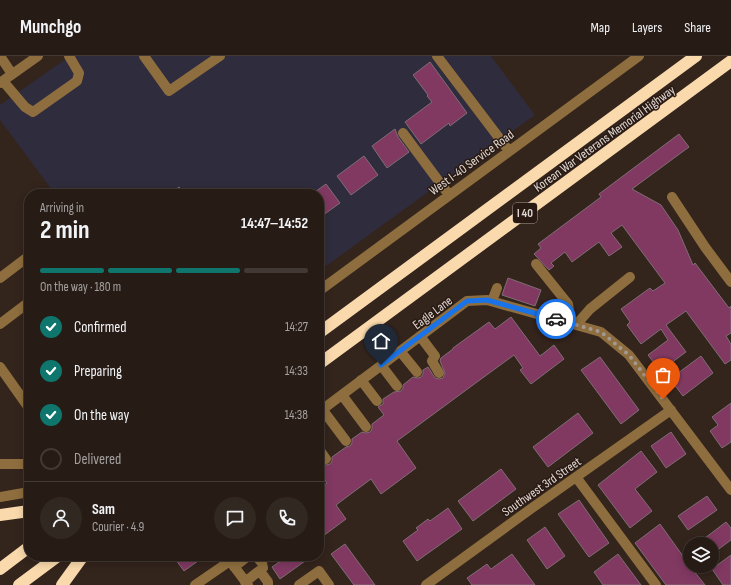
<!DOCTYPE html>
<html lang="en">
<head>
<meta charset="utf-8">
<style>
	body { margin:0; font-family:"Sofia Sans Condensed",sans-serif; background:#322822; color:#f1f3f6; height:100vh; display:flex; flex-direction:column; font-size:15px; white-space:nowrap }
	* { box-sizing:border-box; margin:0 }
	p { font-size:13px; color:#a4a1a0 }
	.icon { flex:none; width:22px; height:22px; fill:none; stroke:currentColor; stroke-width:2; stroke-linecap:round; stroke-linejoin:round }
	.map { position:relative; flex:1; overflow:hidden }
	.sheet { position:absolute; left:24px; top:133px; width:300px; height:372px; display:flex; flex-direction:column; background:#261b15; border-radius:16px; box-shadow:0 2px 10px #0003,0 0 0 1px #423934 }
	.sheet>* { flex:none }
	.fabs { position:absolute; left:683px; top:481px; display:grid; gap:8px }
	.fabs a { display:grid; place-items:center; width:36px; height:36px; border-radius:50%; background:#261b15; box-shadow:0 2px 10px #0003,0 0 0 1px #423934; font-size:20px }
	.pin { position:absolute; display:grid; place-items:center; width:34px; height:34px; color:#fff; margin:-41px -17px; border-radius:50% 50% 50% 0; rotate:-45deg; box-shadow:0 0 4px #0007 }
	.pin .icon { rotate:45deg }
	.courier { position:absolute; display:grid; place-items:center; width:40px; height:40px; margin:-20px; border:3px solid #1a73e8; border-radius:50%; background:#fff; color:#222; box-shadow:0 1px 5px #0007 }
	.overview em { font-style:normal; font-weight:700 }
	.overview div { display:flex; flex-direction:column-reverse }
	.overview { display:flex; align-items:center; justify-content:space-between; height:68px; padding:0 16px }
	h1 { font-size:26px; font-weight:700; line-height:30px }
	.bar { display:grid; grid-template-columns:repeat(4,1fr); gap:6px 4px; align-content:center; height:48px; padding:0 16px }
	.bar i { height:5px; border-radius:3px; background:#423934 }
	.bar .selected { background:#0f766e }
	.bar p { grid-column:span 4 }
	.line { display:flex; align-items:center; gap:10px; padding:0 16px; border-top:1px solid #423934 }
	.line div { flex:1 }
	.round { display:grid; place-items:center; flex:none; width:42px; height:42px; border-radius:21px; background:#322822 }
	ol { padding:0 16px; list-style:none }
	li { display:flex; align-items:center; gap:12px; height:44px }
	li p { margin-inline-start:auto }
	li .icon { padding:4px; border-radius:50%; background:#0f766e; color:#fff; stroke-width:4 }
	li:last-child { color:#a4a1a0 }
	li i { width:22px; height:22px; border:2px solid #423934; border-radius:50% }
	header { display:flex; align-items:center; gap:24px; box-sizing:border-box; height:56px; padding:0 20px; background:#261b15; border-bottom:1px solid #423934 }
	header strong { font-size:19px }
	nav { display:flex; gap:22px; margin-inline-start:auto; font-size:14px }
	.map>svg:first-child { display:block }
	.industrial { fill:#2f2c3d }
	.building { fill:#813962; stroke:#7f6d75 }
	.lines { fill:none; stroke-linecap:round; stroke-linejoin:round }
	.minor { stroke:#8e6e3e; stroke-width:10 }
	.highway { stroke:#fadaad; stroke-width:12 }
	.done { stroke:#a49892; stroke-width:4; stroke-dasharray:0 7.2 }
	.route { stroke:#1a73e8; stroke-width:5 }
	.labels { text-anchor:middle; stroke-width:3; stroke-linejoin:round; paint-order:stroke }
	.shield { fill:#281a13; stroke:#aa9e99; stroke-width:1 }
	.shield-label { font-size:12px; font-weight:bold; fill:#e1d7d2 }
	.street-label { font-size:13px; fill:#e1d7d2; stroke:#281a13 }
</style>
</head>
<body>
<header>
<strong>Munchgo</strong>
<nav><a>Map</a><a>Layers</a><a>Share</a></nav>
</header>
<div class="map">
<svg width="731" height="529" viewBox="0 0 731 529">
	<rect width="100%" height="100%" fill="#33241c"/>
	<path class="industrial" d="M70,0H491L535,59L319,215V138H55L0,64V49Z"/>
	<path class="building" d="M430,6L467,57L450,70L449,67L421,88L405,66L432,46L427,40L428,39L413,19Z
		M395,73L398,81L409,96L387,112L372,90Z
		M679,78L689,91L632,133L661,149L678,174L693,209L695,207L729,252L731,250V277L726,280L731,288V304L725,308L686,255L666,269L686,296L660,315L648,299L668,284L661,273L641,288L627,269L630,266L621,253L650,232L653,235L665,227L622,169L611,177L622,191L609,200L599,186L572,206L565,196L551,207L554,210L549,214L534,198L541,192L538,188L601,141L599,138Z
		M364,100L378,119L351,139L337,120Z
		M326,128L340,147L319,162V138H312Z
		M179,131L185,138H170Z
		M508,222L541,234L535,250L502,239Z
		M511,261L540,300L554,289L564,303L531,328L520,314L523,312L514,299L477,326L397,385L416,412L381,438L371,423L336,449L346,463L319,483V433L327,427L319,416V411L323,408L326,409L330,408L332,405V401L346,391L350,390L352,387V383L362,376L366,377L370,376L372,373V368L384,359L378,351L383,348V343L394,336L401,335L403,332V329L413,321L418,322L421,321L423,318V314L428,311L435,322L439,323L443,322L445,317L440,305L441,302L453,293V292L489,266L495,273Z
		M701,300L713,317L683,340L670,323Z
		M600,301L639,354L621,368L581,314Z
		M731,347V386L722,392L710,375L718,369L712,361Z
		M578,357L593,377L548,411L533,391Z
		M671,376L686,398L666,412L651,390Z
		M641,395L657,416L635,433L652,455L630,472L598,429Z
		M501,413L516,433L473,465L458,445Z
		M707,440L717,454L688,474L678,460Z
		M579,444L609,487L589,501L558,458Z
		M448,452L462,473L417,505L403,485L418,474L416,472L428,463L430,465Z
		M726,466L731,472V484L712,498V488H697Z
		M660,468L690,510L705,529H666L635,487Z
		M545,471L565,500L547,513L527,484Z
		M345,488L375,529H354L331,498Z
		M512,498L535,529H472L467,522L487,508L491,513Z
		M618,498L641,529H603L594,516Z
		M731,499V529H723L712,513Z
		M173,500H205L184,515Z
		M288,500H312L280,523L272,511Z"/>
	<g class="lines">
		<path class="minor" d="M0,0L12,18
			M144,0L169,35L220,0
			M437,0L509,95
			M3,25L25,51L33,56L77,25L79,17L69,0
			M0,27L38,0
			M403,77L449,139
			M672,141L705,191L731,226
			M536,208L568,248L571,267
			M0,222L29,200
			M319,235L639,0
			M492,245L497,232
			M0,268L29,246
			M576,269L590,253L630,221
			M420,280L435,300L432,305L439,317
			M400,295L417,316
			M381,309L397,330
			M0,311L29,352
			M361,324L377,345
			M342,339L366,371
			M322,353L346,385
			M319,356L467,245L487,244L601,276L629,299L731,434
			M319,393L326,403
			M0,408H29
			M576,421L656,529
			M0,441L29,436
			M227,500L230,505L248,529
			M234,511L248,500
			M260,515L268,526V529
			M245,526L263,512L262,507L256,500
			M195,529L230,505
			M299,529L319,515L329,529
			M426,529L532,452L671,354"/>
		<path class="highway" d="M319,277L696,0
			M319,308L731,5
			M0,459L29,455
			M0,513L29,491
			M19,529L58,500
			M62,529L83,500"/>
	</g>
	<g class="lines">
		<path class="done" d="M556,263L601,276L629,299L663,343"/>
		<path class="route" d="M381,309L467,245L487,244L556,263"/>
	</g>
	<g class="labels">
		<rect class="shield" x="513" y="147" width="24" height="20" rx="3"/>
		<g class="shield-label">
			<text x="525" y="161">I 40</text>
		</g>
		<g class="street-label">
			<text transform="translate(604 82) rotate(-36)" y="5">Korean War Veterans Memorial Highway</text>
			<text transform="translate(471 106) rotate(-36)" y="5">West I-40 Service Road</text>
			<text transform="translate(432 256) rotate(-37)" y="5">Eagle Lane</text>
			<text transform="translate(541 430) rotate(-35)" y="5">Southwest 3rd Street</text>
		</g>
	</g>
</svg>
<div class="fabs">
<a><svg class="icon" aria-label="layers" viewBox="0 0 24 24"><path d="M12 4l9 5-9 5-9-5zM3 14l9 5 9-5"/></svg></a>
</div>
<div class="pin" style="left:663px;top:343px;background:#ea580c"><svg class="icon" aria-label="bag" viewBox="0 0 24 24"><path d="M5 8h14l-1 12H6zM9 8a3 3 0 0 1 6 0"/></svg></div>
<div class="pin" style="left:381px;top:309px;background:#1f2937"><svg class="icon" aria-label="home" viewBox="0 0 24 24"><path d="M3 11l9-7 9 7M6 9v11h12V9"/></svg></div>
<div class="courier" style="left:556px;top:263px"><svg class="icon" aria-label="car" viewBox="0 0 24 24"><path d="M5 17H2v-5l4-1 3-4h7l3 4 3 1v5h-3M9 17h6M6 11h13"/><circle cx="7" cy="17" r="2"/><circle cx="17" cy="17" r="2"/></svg></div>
<section class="sheet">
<div class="overview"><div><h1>2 min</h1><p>Arriving in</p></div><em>14:47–14:52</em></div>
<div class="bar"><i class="selected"></i><i class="selected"></i><i class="selected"></i><i></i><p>On the way · 180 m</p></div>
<ol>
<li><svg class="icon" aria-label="check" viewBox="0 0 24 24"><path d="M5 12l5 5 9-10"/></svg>Confirmed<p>14:27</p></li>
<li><svg class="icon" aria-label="check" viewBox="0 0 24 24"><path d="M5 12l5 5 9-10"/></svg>Preparing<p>14:33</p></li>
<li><svg class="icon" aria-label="check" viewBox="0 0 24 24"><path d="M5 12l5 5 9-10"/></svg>On the way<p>14:38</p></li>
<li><i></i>Delivered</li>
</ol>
<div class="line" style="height:72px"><a class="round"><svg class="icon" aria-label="person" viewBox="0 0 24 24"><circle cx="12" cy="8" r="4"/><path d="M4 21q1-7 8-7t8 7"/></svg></a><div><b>Sam</b><p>Courier · 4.9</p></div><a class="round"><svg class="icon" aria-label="chat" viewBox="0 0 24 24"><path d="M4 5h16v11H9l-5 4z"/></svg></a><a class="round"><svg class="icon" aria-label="phone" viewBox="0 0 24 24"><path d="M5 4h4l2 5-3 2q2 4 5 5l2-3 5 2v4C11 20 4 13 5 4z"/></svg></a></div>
</section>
</div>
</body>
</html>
